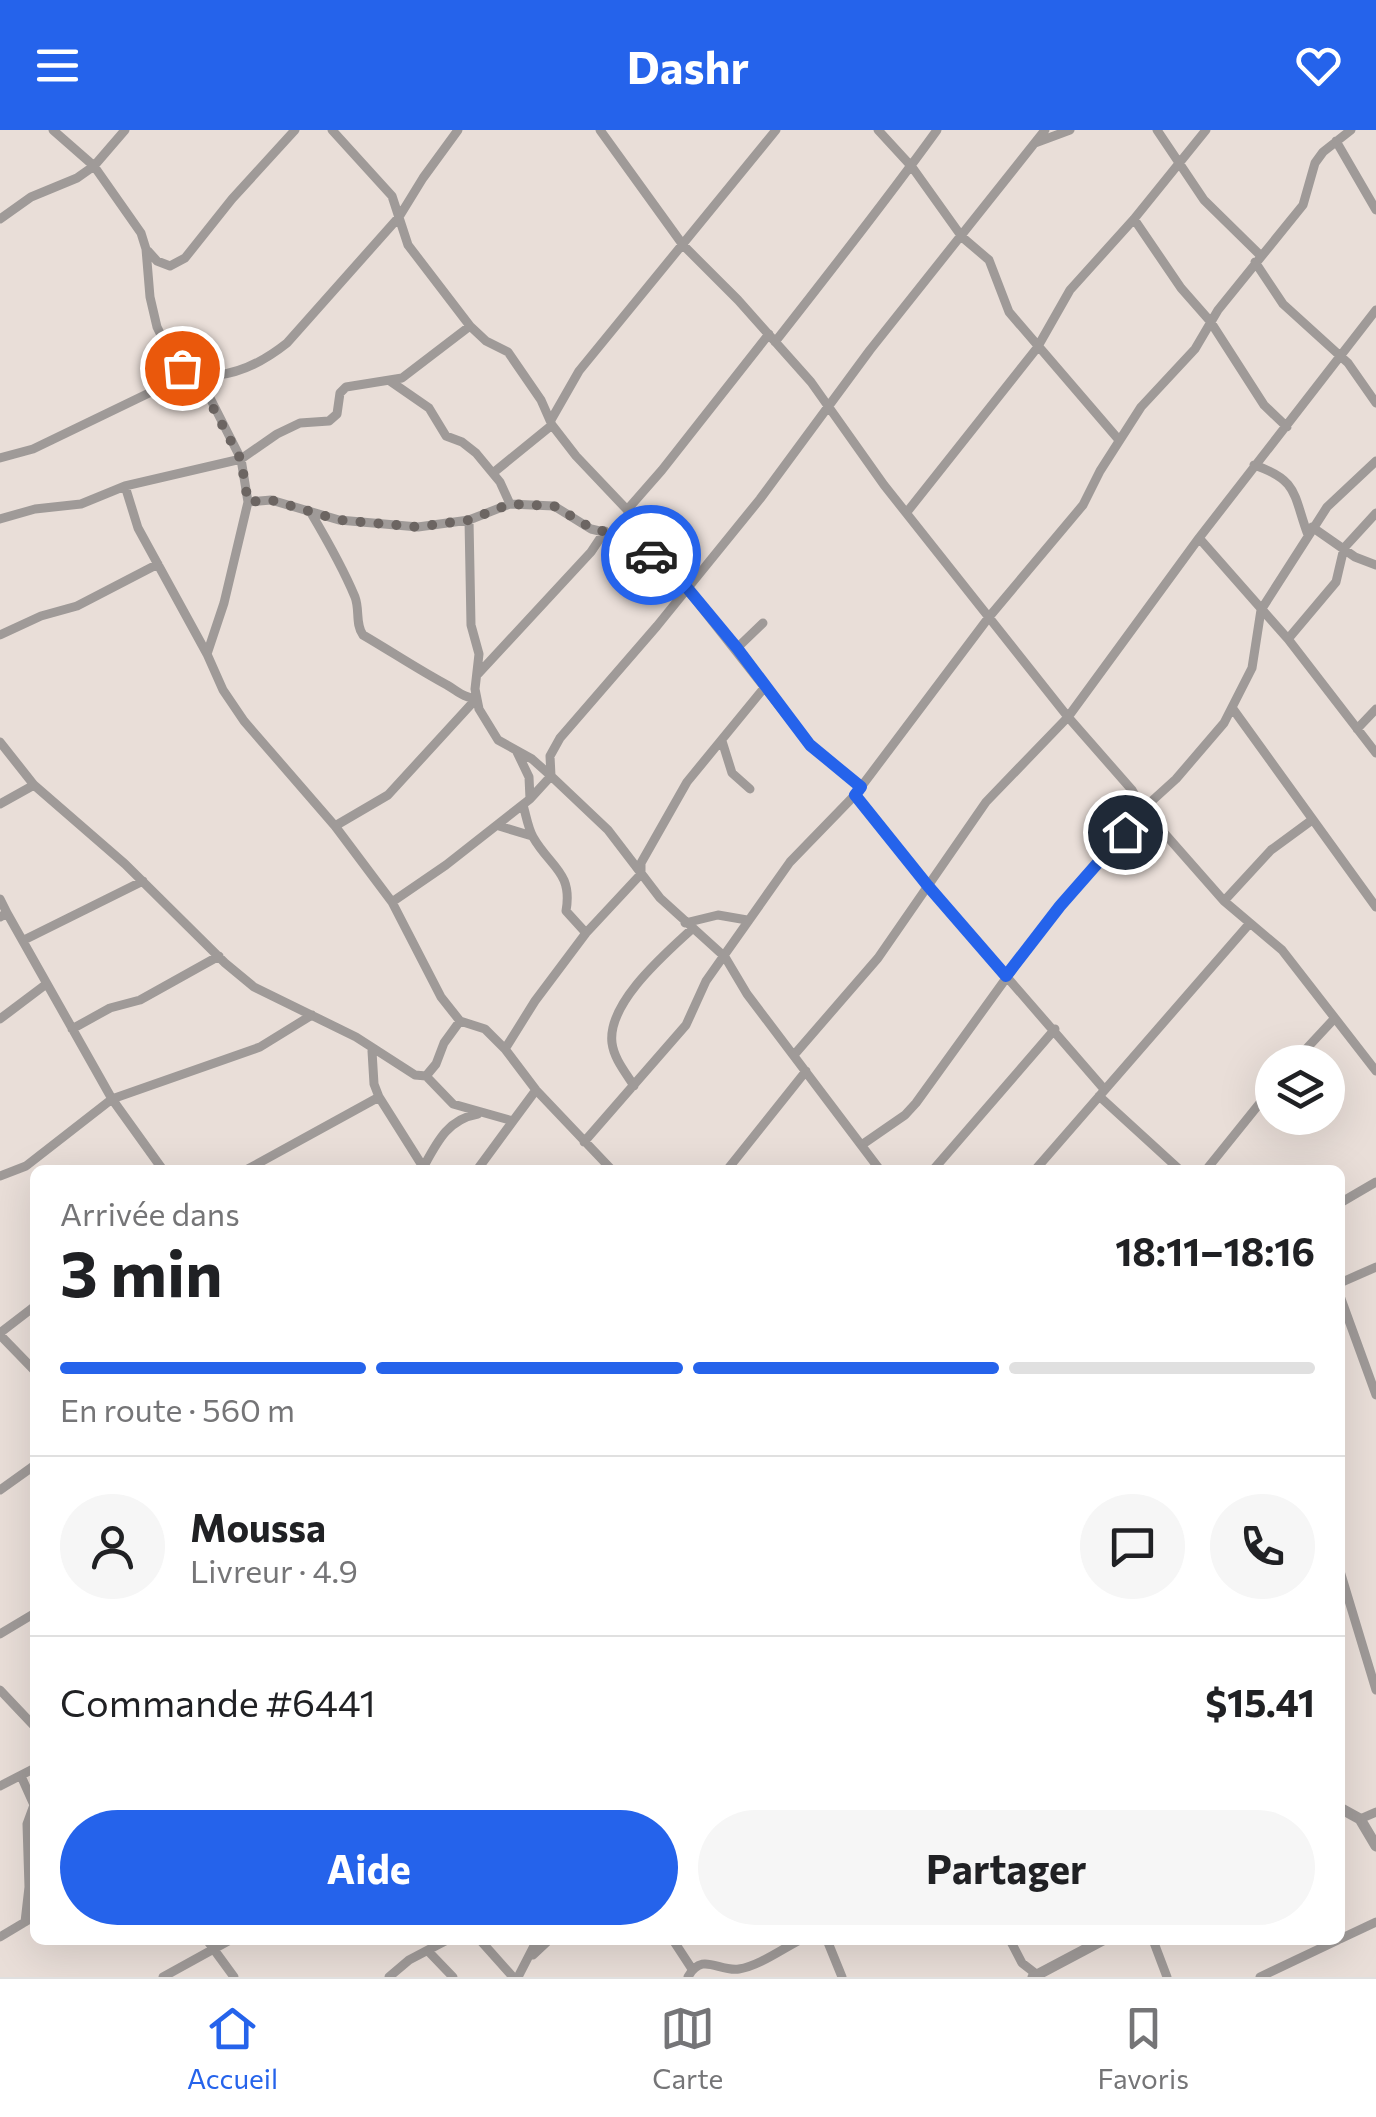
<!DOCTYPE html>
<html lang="fr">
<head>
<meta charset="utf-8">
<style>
	body { margin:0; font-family:Commissioner,sans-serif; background:#f6f6f6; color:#202124; height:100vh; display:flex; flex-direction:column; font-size:38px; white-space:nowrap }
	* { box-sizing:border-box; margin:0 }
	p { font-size:32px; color:#757577 }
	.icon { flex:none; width:55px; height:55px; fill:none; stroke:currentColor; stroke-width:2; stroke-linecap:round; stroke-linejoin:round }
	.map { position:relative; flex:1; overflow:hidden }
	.side { position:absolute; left:30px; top:1035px; width:1315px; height:780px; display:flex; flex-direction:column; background:#fff; border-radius:15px; box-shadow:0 10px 40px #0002 }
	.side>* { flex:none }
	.buttons { position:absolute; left:1255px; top:915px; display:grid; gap:20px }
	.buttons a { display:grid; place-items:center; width:90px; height:90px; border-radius:50%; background:#fff; box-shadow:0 10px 40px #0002; font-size:50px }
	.pin { position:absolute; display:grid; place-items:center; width:85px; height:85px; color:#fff; margin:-42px; border:5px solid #fff; border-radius:50%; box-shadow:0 2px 10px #0007 }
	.courier { position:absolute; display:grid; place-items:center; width:100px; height:100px; margin:-50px; border:8px solid #2563eb; border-radius:50%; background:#fff; color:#222; box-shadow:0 2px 12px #0007 }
	.head em { font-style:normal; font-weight:700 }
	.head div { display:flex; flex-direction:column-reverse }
	.head { display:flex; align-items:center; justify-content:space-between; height:170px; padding:0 30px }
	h1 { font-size:65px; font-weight:700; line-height:75px }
	.bar { display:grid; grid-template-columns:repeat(4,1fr); gap:15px 10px; align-content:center; height:120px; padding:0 30px }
	.bar i { height:12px; border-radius:8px; background:#e0e0e0 }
	.bar .active { background:#2563eb }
	.bar p { grid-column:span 4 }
	.line { display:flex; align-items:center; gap:25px; padding:0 30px; border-top:2px solid #e0e0e0 }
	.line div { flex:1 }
	.round { display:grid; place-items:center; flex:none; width:105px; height:105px; border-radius:52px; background:#f6f6f6 }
	.cta { display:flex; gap:20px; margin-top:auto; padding:20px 30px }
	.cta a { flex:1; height:115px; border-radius:60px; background:#2563eb; color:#fff; font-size:40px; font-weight:700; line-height:115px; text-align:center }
	.cta a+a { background:#f6f6f6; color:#202124 }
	header { display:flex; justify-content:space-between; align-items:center; height:130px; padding:0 30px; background:#2563eb; color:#fff; font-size:45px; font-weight:700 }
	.menu { display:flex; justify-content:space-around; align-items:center; height:140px; border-top:2px solid #e0e0e0; background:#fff; font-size:28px; color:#757577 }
	.menu a { display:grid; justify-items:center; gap:5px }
	.menu .active { color:#2563eb }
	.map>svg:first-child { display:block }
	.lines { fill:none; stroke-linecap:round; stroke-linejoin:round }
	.minor { stroke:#9f9a98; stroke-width:9 }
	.tertiary { stroke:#9f9a98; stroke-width:11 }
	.done { stroke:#6c6562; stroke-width:10; stroke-dasharray:0 18 }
	.route { stroke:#2563eb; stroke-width:12 }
</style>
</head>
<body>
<header><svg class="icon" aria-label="menu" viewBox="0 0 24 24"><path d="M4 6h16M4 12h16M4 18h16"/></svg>Dashr<svg class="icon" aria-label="heart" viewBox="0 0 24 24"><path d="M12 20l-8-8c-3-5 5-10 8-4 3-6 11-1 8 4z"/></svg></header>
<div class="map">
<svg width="1376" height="1847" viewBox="0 0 1376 1847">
	<rect width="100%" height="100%" fill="#e9ded8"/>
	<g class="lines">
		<path class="minor" d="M53,0L94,36L141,103L146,119L150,167L157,197L171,225L182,238L195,244L210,268L241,329L248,372L224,473L207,524L223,560L244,591L335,696L392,772L441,867L460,891L485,899L505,919L536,960L612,1040
			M332,0L392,66L408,115L470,196
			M600,0L683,115L738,170L811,252L884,355L1068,587L1132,660L1143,679L1224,771L1282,820L1376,941
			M878,0L912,37L962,107L989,130L1009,182L1119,310
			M1157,0L1204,70L1260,125
			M1336,11L1376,80
			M1035,13L1070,0
			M0,89L31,67L77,48L94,36L125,0
			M1134,89L1181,158L1210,191L1264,275L1287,297
			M148,121L157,131L170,136L185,128L232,69L295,0
			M1255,132L1283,174L1348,233L1376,273
			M775,212C830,142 885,72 937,0
			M390,251L429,278L446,306L462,312L476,323L500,352L510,374
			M551,290L579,241L776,0
			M0,328L33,319L176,250C191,245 202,247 218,245C243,242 267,229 287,213L399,87L423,48L458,0
			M1254,335C1299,350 1293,365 1308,405
			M493,343L552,295
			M125,356L138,398L207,524
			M248,372L271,370L339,390L418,397L469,390L510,374L554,376L591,399L621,406L664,430
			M627,380L662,340L769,204
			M907,382L1037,218L1070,160L1134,89L1206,0
			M311,383C327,410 343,438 355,467C360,480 355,494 363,505C392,522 419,540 447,555C459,562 463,567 476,569
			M0,389L35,379L81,374L125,356L241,329L277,304L300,293L329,291L337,284L340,263L346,257L402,248L470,196L486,211L508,222L541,270L552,295L576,326L651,405L664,430L810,615L861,657
			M469,390L471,495L479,524L475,559L479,579L498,610L532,629L551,646L530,669
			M1312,397L1355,427L1376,435
			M1199,408L1288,509L1376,623
			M0,505L41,486L77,476L158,434
			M1288,509L1336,452L1344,418L1376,383
			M737,518L763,493
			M478,544L591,422L605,401
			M1233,579L1376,777
			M1357,599L1376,579
			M722,611L732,643L750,659
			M0,612L34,655L125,734L225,833L254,857L356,907L415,945L426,946L453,974L513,991L536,960
			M855,665L928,756L1104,959
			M0,674L34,655
			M335,696L388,665L476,569
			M499,696L532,706
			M0,769L7,783
			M1224,771L1271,720L1312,690
			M392,772L446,735L530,669L529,647L517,622
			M0,787L7,783L112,969L163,1040
			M685,793L718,785L747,790
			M586,803L641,744V733L687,652L764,558
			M24,810L143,751
			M0,889L45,855
			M72,899L110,878L140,870L219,826
			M505,919L535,871L586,803L566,781C573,742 550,737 533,707C528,698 526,685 523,675
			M372,921L374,954L379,967L425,1040
			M794,925L878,828L986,672L1068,587L1199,408L1376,180
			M1294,932L1334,889
			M426,946L436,934L444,913L460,891
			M634,956C626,943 614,929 612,913C607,873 666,823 692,799
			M1099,966L1180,1040
			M584,1012L686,895L706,851L790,732L855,665L989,487L1083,375L1100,341L1141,277L1195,219L1218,180L1303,75L1315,33L1323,22L1351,0
			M863,1014L905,985L916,973L1046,793L1143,679L1176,649L1224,593L1252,538L1261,480L1327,377L1376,331
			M423,1038C437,1012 448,989 478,984
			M246,1040L379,967
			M477,1040L513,991
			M727,1040L806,941
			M880,1040L747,864L725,827L660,768L608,700L551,646L550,626L560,608L657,496L760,369L870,220L1045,0
			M933,1040L1055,899
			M1035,1040L1250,793
			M1206,1040L1272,958
			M0,1046L26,1036L112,969L260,917L312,885
			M1340,1073L1376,1052
			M1340,1153L1376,1137
			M1340,1166L1376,1265
			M0,1203L35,1176
			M0,1205L35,1241
			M0,1360L35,1335
			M1340,1441L1376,1560
			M0,1504L35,1483
			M0,1560L35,1597
			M21,1646L34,1675L27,1694L29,1757L35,1760
			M0,1656L35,1638
			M1360,1689L1376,1682
			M25,1792L29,1757
			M0,1807L35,1786
			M1340,1809L1376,1792
			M207,1810L234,1847
			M480,1810L513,1847
			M673,1810L692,1839
			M827,1810L842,1847
			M1010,1810L1022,1833L1040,1847
			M1153,1810L1167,1847
			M428,1821L453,1847
			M533,1825L549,1810
			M163,1847L230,1810
			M389,1847L409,1830L447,1810
			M518,1847L537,1810
			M688,1847C702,1821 718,1842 739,1839C759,1836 782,1819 800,1810
			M1260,1847L1338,1810"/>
		<path class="tertiary" d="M1340,1678L1360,1689L1376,1716
			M1033,1847L1103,1810"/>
	</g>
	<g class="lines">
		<path class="done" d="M182,238L195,244L241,330L248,372L271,370L339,390L418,397L469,390L510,374L554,376L591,398L621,406L651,425"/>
		<path class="route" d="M651,425L664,430L737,518L810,615L861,657L855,665L928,756L1006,846L1060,776L1125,702"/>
	</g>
</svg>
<div class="buttons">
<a><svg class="icon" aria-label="layers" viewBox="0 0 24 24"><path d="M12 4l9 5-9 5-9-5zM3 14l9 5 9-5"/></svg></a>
</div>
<div class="pin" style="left:182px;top:238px;background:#ea580c"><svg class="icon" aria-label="bag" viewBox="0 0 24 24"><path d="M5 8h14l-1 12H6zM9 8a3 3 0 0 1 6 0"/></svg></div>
<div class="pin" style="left:1125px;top:702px;background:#1f2937"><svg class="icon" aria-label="home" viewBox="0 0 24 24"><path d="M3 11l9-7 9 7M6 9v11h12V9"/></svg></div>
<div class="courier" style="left:651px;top:425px"><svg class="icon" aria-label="car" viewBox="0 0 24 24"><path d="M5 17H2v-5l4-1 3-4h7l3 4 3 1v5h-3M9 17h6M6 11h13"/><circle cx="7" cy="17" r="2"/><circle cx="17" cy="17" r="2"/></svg></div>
<section class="side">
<div class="head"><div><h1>3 min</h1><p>Arrivée dans</p></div><em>18:11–18:16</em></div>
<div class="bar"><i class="active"></i><i class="active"></i><i class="active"></i><i></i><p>En route · 560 m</p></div>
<div class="line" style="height:180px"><a class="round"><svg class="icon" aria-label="person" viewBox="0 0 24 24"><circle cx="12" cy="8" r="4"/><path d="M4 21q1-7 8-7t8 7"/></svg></a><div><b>Moussa</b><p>Livreur · 4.9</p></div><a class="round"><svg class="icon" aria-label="chat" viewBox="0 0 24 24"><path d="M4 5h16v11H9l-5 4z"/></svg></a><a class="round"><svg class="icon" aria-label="phone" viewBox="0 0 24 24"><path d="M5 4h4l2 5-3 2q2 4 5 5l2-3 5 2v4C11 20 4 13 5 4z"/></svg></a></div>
<div class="line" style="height:130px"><div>Commande #6441</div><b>$15.41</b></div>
<div class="cta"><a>Aide</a><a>Partager</a></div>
</section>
</div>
<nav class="menu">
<a class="active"><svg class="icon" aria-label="home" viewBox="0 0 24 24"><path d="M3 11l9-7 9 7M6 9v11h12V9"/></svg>Accueil</a>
<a><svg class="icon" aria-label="map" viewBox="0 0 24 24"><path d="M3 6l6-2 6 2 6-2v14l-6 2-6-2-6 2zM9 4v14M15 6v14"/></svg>Carte</a>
<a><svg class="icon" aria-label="saved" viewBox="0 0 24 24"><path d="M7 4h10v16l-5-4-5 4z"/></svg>Favoris</a>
</nav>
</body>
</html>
